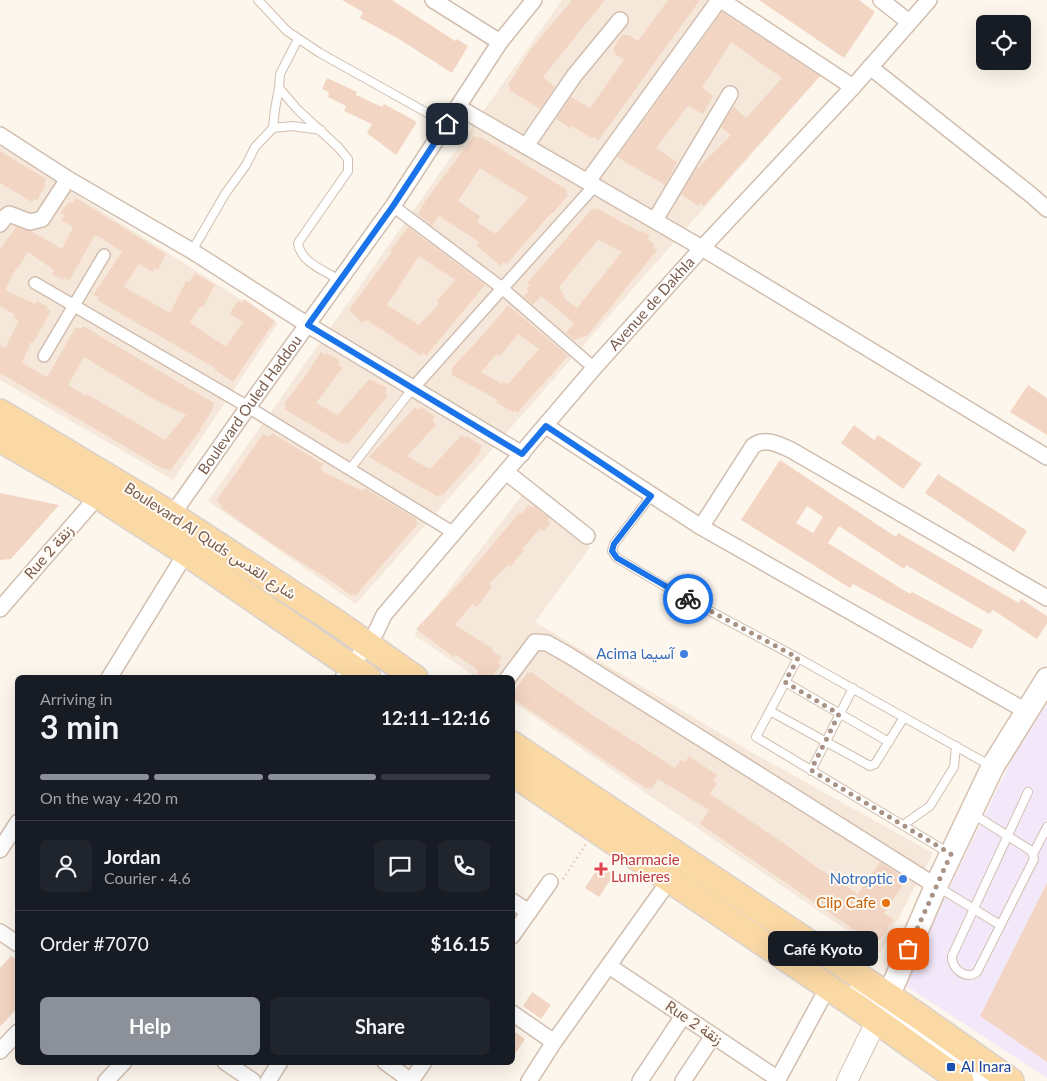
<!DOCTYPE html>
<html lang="en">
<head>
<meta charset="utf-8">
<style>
	body { margin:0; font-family:Lato,Vazirmatn,sans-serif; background:#20242c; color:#f1f3f6; height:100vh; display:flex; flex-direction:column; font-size:19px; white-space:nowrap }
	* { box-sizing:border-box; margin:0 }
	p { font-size:16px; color:#9ea1a6 }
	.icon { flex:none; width:28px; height:28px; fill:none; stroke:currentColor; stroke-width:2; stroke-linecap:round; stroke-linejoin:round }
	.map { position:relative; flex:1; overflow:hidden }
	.panel { position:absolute; left:15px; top:675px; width:500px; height:390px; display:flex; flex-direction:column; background:#171b24; border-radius:8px; box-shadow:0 5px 20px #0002 }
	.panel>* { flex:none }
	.buttons { position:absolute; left:976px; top:15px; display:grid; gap:10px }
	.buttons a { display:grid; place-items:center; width:55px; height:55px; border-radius:8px; background:#171b24; box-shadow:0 5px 20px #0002; font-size:25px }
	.pin { position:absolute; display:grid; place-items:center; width:42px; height:42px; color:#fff; margin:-21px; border-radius:10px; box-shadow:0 2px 8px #0006 }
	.courier { position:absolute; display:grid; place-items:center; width:50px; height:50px; margin:-25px; border:4px solid #1a73e8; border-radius:50%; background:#fff; color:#222; box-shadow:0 1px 6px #0007 }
	.bubble { position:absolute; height:35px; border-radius:8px; background:#171b24; box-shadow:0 5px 20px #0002; font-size:16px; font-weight:700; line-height:35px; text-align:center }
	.overview em { font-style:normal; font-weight:700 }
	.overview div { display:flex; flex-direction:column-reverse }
	.overview { display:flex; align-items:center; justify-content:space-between; height:85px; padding:0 25px }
	h1 { font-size:32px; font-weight:700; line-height:38px }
	.bar { display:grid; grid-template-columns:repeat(4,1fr); gap:8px 5px; align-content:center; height:60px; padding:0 25px }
	.bar i { height:6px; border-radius:4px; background:#363941 }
	.bar .selected { background:#8c9099 }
	.bar p { grid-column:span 4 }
	.line { display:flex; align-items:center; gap:12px; padding:0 25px; border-top:1px solid #363941 }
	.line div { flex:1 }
	.round { display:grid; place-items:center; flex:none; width:52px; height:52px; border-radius:8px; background:#20242c }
	.button { display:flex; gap:10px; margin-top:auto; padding:10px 25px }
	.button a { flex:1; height:58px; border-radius:8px; background:#8c9099; color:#fff; font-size:20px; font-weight:700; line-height:58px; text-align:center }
	.button a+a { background:#20242c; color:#f1f3f6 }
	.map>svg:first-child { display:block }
	.residential { fill:#f5e8da }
	.education { fill:#f3e8fa }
	.building { fill:#f3d5c3; fill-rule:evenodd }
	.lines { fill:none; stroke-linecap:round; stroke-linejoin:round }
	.service-casing { stroke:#d1beb0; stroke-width:10 }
	.pedestrian-casing { stroke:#d1beb0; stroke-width:14 }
	.minor-casing { stroke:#d1beb0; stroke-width:18 }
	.tertiary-casing { stroke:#d1beb0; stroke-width:22 }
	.secondary-casing { stroke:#d6c0b0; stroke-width:25 }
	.primary-casing { stroke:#dad1cd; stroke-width:28 }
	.path { stroke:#d9b8a5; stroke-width:2.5; stroke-dasharray:1 4; stroke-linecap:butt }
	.service { stroke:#fff; stroke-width:8 }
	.pedestrian { stroke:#fff; stroke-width:11 }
	.minor { stroke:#fff; stroke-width:15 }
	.tertiary { stroke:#fff; stroke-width:20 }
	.secondary { stroke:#fff; stroke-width:22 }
	.primary { stroke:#fbd9a5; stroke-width:25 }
	.done { stroke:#a89285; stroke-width:5; stroke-dasharray:0 9 }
	.route { stroke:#1a73e8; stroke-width:6 }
	.shop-dot { fill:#3f7fe0; stroke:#fffaf3; stroke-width:2 }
	.health-dot { fill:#e0444e; stroke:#fffaf3; stroke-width:2 }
	.food-dot { fill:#e8710a; stroke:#fffaf3; stroke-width:2 }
	.transit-dot { fill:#1a4fb4; stroke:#fffaf3; stroke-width:2 }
	.labels { text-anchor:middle; stroke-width:4; stroke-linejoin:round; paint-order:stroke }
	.street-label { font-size:15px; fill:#7a5c4d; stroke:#fffaf3 }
	.shop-label { font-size:15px; fill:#366cbe; stroke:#fffaf3; text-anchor:end }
	.health-label { font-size:15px; fill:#be3a42; stroke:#fffaf3; text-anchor:start }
	.food-label { font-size:15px; fill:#c56008; stroke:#fffaf3; text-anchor:end }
	.transit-label { font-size:15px; fill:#164399; stroke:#fffaf3; text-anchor:start }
</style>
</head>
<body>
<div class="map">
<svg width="1047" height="1081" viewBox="0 0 1047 1081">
	<rect width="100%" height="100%" fill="#fdf6ec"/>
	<path class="residential" d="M562,0H711L822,74L356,604L208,501Z
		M0,146L278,323L173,480L0,380Z
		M524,493L590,547L535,622L753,753L933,853L880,953L513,702L512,678L476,677L414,635Z"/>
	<path class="education" d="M1047,704V1078L903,984L1013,757Z"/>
	<path class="building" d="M342,0H392L455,41L457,39L468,46L452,73L399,39L360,18L363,12Z
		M572,0H605L543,77L555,87L540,109L509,90L510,87L508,85L531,49Z
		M668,0H700L598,141L594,137L592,139L572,126L570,128L556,119L571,97L590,108L624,60L614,53L615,51L613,49L622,35H629L638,41Z
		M759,0H859L875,12L844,58Z
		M722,12L820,76L704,206L701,203L698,206L681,194L694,172L731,135L721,127L731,111L734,107L746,118L782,78L731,42L702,88L713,96L703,114L688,106L656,148L677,162L665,185L617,157Z
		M327,78L357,92L356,95L382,107L384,104L417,122L396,155L367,133L372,124L344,111L346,106L328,97L329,92L322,89Z
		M474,136L478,138L480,137L491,143L567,190L566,192L568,195L553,213L552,212L507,264L504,262L501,266L476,245L479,242L439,216L432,226L418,215L423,204ZM480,168L528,198L496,234L477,222L480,216L458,201Z
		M0,151L46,179L44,184L46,185L37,200L34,199L32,202L0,183Z
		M76,198L166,254L158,270L155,268L153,272L139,264L124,287L170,313L186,281L189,282L195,273L215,285L203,307L200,306L190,323L226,347L243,322L229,314L238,301L242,303L244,299L275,321L233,382L214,369L215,368L97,300L99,297L93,295L122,252L103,239L95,235L69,281L65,278L63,280L52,274L54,270L28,252L18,268L17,267L5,290L35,304L37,301L48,307L46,309L51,311L33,343L31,342L22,363L47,377L76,327L81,329L83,326L214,403L212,406L214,407L200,430L170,471L165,468L163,469L0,373V345L5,348L19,321L14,318L15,315L0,306V249L16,227L31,231L62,249L73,227L61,220L65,215L60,213L69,202L72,203ZM84,357L157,401L186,415L165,440L87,394L86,396L68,385Z
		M597,208L640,232L642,231L650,236L648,239L655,245L653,247L657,250L588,335L574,340L566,333L574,323L541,296L533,305L523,296L529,292L526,289L530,285L527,283L592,209L595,210ZM598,240L622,252L577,308L566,300L559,287Z
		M408,227L485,285L426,356L423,352L421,356L367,320L362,323L349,310L392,252L390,251ZM419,256L455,280L437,301L439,304L419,325L387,305Z
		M508,305L568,356L517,413L515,410L513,412L496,402L498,400L452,375V368L489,328ZM518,334L539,349L508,384L503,381L502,384L481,372L496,355L500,356Z
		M321,352L325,355L326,353L339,360L338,361L340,363L338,365L343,367L316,403L338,415L369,379L387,388L385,393L388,396L348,444L344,442L343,444L284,409L286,406L284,404L304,378Z
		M1028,385L1047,398V435L1010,412Z
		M415,407L418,410L421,407L435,417L432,421L436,425L407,456L419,463L430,469L462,435L465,438L467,436L482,446L479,451L481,452L442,496L440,494L438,497L369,457Z
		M854,425L874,440L878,435L922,464L903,489L841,443Z
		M272,433L323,464L320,470L363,491L365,488L416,519V521L418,524L355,596L353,594L352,596L334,583L277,547L221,508L222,506L216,501L263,434L269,437Z
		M780,460L896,537L898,533L1019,603L1021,599L1047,616V623L1037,639L993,610L989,614L906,565L904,569L839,526L828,543L910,594L912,592L983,630L972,649L853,584L850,588L741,520ZM807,506L823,517L813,533L796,523Z
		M938,474L1027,531L1014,552L925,493Z
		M0,493L59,505L11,559L0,560Z
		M528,505L532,507L534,506L549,518L547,520L551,523L544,531L540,529L522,549L524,550L510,567L508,565L489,584L492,587L477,607L472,604L455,625L493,649L492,651L502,657L498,662L501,665L491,678H483L477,674L478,670L456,655L454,657L450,654L416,629L466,576L520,512L522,514Z
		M528,672L530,674L531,672L594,716L675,768L681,760L685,762L689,756L717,775L713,781L717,783L710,794L791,848L818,868L858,894L880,862L907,879L884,913L894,920L880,940L873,935L869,940L700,824L709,810L658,779L651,789L648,787L647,789L512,698V694Z
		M600,864L614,874L599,897L585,888Z
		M1047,883V1062L980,1016Z
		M11,956L18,960V1007L0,1027V968Z
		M532,992L551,1005L541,1019L523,1006Z
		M512,1030L525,1039L512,1058Z"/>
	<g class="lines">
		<g class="service-casing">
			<path id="service" d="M258,0L287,31L320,53L447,124
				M298,39L280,74L279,88L298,110L338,147L348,159V171L298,243C300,262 325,271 340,280
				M273,128L292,126L321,130
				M192,251L225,194L246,165L255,147L273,128L275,109L279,88
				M350,469L413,388
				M651,496L614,544L612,551L617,558L678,594L798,658
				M785,682L889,742
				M770,711L870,766L875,764L904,717
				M811,771L853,688
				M973,814L1030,850L1033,854L1034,859L977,972C966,981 951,968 952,956L1028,792
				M903,825L930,806L954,767L956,746
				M949,853L756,737L798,658L991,766
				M1033,854L1047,827
				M938,887L1000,925
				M853,989L911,1026L988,1081
				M964,1071L979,1081"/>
		</g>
		<g class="pedestrian-casing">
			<path id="pedestrian" d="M393,206L502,288L594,368
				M35,283L248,407L454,533
				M44,356L104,255
				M413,388L595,185"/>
		</g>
		<g class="minor-casing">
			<g id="minor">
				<path d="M433,0L500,42"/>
				<path d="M721,0L853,87"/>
				<path d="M881,0L909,22"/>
				<path d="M870,67L1030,194L1047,209"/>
				<path d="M458,107L702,248L1047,457"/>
				<path d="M0,135L68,179L192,251L308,325L522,454"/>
				<path d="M526,146L574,76L620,20"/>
				<path d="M588,181L719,0"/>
				<path d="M655,220L730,94"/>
				<path d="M0,224L5,217L9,214L30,222L42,219L68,179"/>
				<path d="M546,426L701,527L1026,711"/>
				<path d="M506,472L587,536"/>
				<path id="s1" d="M172,515L248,407L393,206L500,42L534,0"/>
				<path d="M701,527L753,446C765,437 778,444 791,450L1047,598"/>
				<path d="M0,609L98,496"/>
				<path d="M109,678L186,553"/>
				<path id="s2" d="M343,678L376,632L384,615L594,368L702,248L853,87L929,0"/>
				<path d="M508,678L535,642L547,643L570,656L936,886"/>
				<path d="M0,850L18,822"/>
				<path d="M512,901L529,912"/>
				<path d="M0,932L18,944"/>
				<path d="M512,936L550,882"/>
				<path d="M609,966L778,1079"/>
				<path d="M512,1013L554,1042"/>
				<path d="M0,1051L18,1032"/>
				<path d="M225,1062L253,1081"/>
				<path d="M385,1062L411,1081"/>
				<path d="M106,1081L124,1062"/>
				<path d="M268,1081L280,1062"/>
				<path d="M411,1081L424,1062"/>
				<path d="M529,1081L554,1042L669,881"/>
				<path d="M640,1081L683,1016"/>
				<path d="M683,1081L713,1036"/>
				<path d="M777,1081L828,987"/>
			</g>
		</g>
		<g class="tertiary-casing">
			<path id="tertiary" d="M847,1081L876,1022"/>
		</g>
		<g class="secondary-casing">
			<path id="secondary" d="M876,1022L888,997L936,886L993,766L1047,679"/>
		</g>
		<g class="primary-casing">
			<path id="primary" d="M0,412L172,515L336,622L415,678
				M0,439L98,496L186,553L368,678
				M512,744L917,1015L1011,1081
				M512,773L859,1008L961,1081"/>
		</g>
		<path class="path" d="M563,879L586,844"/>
		<use href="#service" class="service"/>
		<use href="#pedestrian" class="pedestrian"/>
		<use href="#minor" class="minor"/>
		<use href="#tertiary" class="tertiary"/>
		<use href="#secondary" class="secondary"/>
		<use href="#primary" class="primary"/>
	</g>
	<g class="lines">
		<path class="done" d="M688,599L798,658L785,682L839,714L811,770L951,854L908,949"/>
		<path class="route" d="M447,124L393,206L308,325L522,454L546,426L651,496L614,544L612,551L617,558L688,599"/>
	</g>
	<g class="shop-dot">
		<circle cx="684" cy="654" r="5"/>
		<circle cx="903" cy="879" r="5"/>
	</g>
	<path class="health-dot" d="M598.5 861.5h5v5h5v5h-5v5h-5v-5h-5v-5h5z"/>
	<circle class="food-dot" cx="886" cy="903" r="5"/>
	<rect class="transit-dot" x="946" y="1062" width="10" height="10" rx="2.5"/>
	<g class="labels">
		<g class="street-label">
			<text dy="5" stroke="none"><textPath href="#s2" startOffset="486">Avenue de Dakhla</textPath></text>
			<text dy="5" stroke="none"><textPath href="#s1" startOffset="135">Boulevard Ouled Haddou</textPath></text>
			<text transform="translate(210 541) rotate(33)" y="5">Boulevard Al Quds شارع القدس</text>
			<text transform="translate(49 552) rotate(-49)" y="5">Rue 2 زنقة</text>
			<text transform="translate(694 1023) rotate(34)" y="5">Rue 2 زنقة</text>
		</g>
		<g class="shop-label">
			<text x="674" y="659">Acima آسيما</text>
			<text x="893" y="884">Notroptic</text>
		</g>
		<g class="health-label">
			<text x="611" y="865">Pharmacie<tspan x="611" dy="17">Lumieres</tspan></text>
		</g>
		<g class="food-label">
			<text x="876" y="908">Clip Cafe</text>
		</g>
		<g class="transit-label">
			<text x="961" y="1072">Al Inara</text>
		</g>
	</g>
</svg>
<div class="buttons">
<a><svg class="icon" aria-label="locate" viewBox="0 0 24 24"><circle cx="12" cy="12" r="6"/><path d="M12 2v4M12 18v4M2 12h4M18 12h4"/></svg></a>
</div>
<div class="pin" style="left:908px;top:949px;background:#ea580c"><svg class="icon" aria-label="bag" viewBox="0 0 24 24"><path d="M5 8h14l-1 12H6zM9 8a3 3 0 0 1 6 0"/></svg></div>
<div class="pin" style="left:447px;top:124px;background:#1f2937"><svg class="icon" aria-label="home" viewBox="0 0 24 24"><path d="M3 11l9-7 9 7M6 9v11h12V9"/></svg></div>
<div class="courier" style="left:688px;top:599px"><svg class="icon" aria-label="bike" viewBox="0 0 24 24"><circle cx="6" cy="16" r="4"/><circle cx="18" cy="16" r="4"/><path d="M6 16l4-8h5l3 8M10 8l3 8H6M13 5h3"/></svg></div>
<div class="bubble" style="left:768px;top:931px;width:110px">Café Kyoto</div>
<section class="panel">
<div class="overview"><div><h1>3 min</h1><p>Arriving in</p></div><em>12:11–12:16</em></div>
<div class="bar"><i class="selected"></i><i class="selected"></i><i class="selected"></i><i></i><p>On the way · 420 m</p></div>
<div class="line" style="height:90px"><a class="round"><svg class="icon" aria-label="person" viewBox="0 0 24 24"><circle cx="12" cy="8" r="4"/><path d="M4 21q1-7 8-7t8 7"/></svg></a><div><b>Jordan</b><p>Courier · 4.6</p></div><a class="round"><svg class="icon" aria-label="chat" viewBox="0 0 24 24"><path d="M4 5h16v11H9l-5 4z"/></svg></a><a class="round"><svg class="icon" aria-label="phone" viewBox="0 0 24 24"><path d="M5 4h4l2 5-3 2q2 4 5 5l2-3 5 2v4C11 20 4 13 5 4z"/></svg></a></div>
<div class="line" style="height:65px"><div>Order #7070</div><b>$16.15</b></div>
<div class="button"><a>Help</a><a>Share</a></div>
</section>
</div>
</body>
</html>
